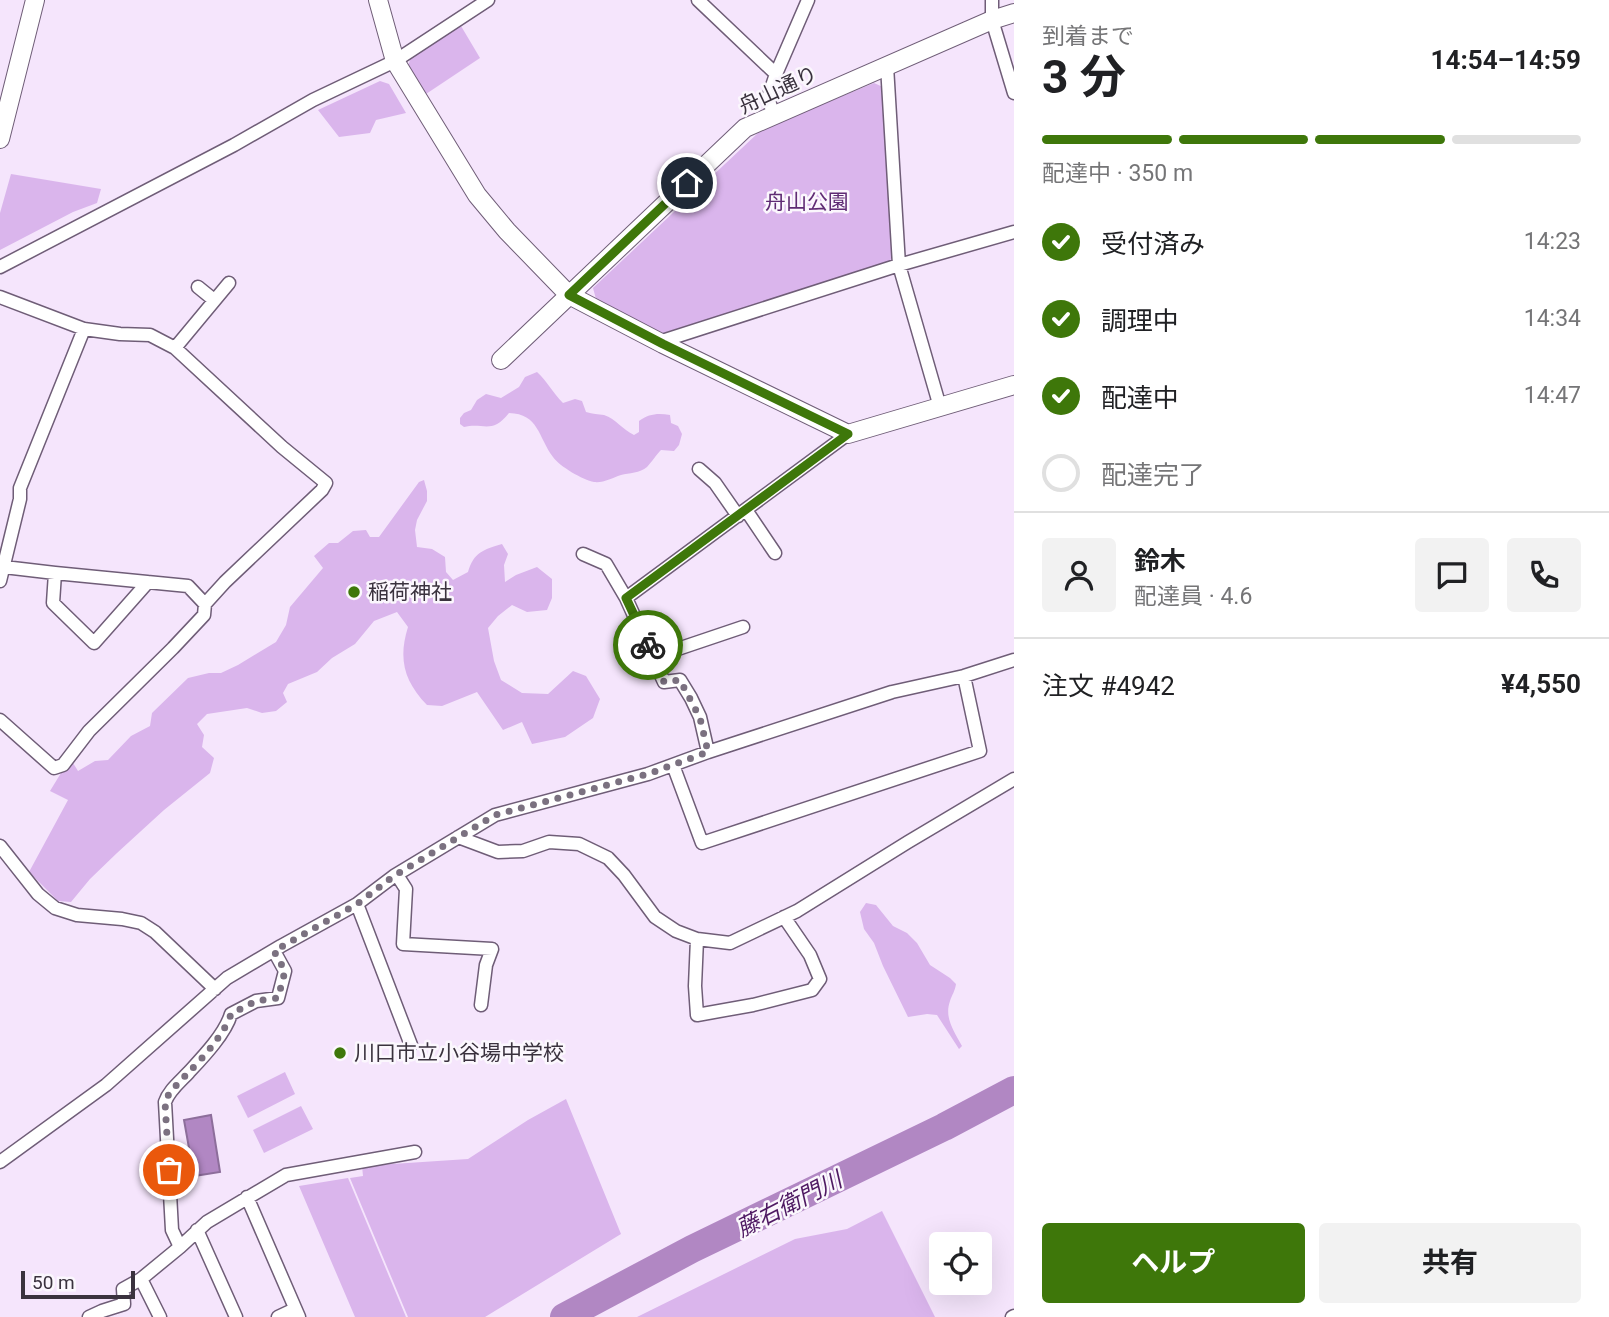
<!DOCTYPE html>
<html lang="ja">
<head>
<meta charset="utf-8">
<style>
	body { margin:0; font-family:Roboto,"Noto Sans JP",sans-serif; background:#f2f2f2; color:#202124; height:100vh; display:flex; flex-direction:column; font-size:26px; white-space:nowrap }
	* { box-sizing:border-box; margin:0 }
	p { font-size:23px; color:#757577 }
	.icon { flex:none; width:38px; height:38px; fill:none; stroke:currentColor; stroke-width:2; stroke-linecap:round; stroke-linejoin:round }
	.map { position:relative; flex:1; overflow:hidden }
	.panel { display:flex; flex-direction:column; background:#fff; width:595px }
	.panel>* { flex:none }
	.fabs { position:absolute; left:929px; top:1232px; display:grid; gap:14px }
	.fabs a { display:grid; place-items:center; width:63px; height:63px; border-radius:7px; background:#fff; box-shadow:0 7px 28px #0002; font-size:35px }
	.scale { position:absolute; left:21px; bottom:18px; width:114px; box-sizing:border-box; padding-left:7px; border:4px solid #3a323e; border-top:0; font-size:19px; line-height:24px; white-space:nowrap; color:#3a323e; -webkit-text-stroke:5px #fbf7fd; paint-order:stroke }
	.pin { position:absolute; display:grid; place-items:center; width:60px; height:60px; color:#fff; margin:-30px; border:4px solid #fff; border-radius:50%; box-shadow:0 2px 7px #0007 }
	.courier { position:absolute; display:grid; place-items:center; width:70px; height:70px; margin:-35px; border:5px solid #3e770a; border-radius:50%; background:#fff; color:#222; box-shadow:0 2px 9px #0007 }
	.summary em { font-style:normal; font-weight:700 }
	.summary div { display:flex; flex-direction:column-reverse }
	.summary { display:flex; align-items:center; justify-content:space-between; height:119px; padding:0 28px }
	h1 { font-size:46px; font-weight:700; line-height:52px }
	.bar { display:grid; grid-template-columns:repeat(4,1fr); gap:10px 7px; align-content:center; height:84px; padding:0 28px }
	.bar i { height:9px; border-radius:5px; background:#e0e0e0 }
	.bar .current { background:#3e770a }
	.bar p { grid-column:span 4 }
	.line { display:flex; align-items:center; gap:18px; padding:0 28px; border-top:2px solid #e0e0e0 }
	.line div { flex:1 }
	.round { display:grid; place-items:center; flex:none; width:74px; height:74px; border-radius:7px; background:#f2f2f2 }
	ol { padding:0 28px; list-style:none }
	li { display:flex; align-items:center; gap:21px; height:77px }
	li p { margin-inline-start:auto }
	li .icon { padding:7px; border-radius:50%; background:#3e770a; color:#fff; stroke-width:4 }
	li:last-child { color:#757577 }
	li i { width:38px; height:38px; border:4px solid #e0e0e0; border-radius:50% }
	.action { display:flex; gap:14px; margin-top:auto; padding:14px 28px }
	.action a { flex:1; height:80px; border-radius:7px; background:#3e770a; color:#fff; font-size:28px; font-weight:700; line-height:80px; text-align:center }
	.action a+a { background:#f2f2f2; color:#202124 }
	main { display:flex; flex:1; min-height:0 }
	.map>svg:first-child { display:block }
	.green { fill:#dab5ec }
	.water { fill:#b187c3; stroke:#8d6e9b; stroke-width:2 }
	.lines { fill:none; stroke-linecap:round; stroke-linejoin:round }
	.river { stroke:#b187c3; stroke-width:28 }
	.street-casing { stroke:#6f5d77; stroke-width:15 }
	.secondary-casing { stroke:#6f5d77; stroke-width:20 }
	.street { stroke:#fff; stroke-width:12 }
	.secondary { stroke:#fff; stroke-width:18 }
	.done { stroke:#7b7180; stroke-width:7; stroke-dasharray:0 12.6 }
	.route { stroke:#3e770a; stroke-width:9 }
	.poi-dot { fill:#3e770a; stroke:#fbf7fd; stroke-width:2.5 }
	.labels { text-anchor:middle; stroke-width:5; stroke-linejoin:round; paint-order:stroke }
	.street-label { font-size:21px; fill:#3a323e; stroke:#fbf7fd }
	.park-label { font-size:21px; fill:#5f2b74; stroke:#fbf7fd }
	.poi-label { font-size:21px; fill:#3a323e; stroke:#fbf7fd; text-anchor:start }
	.water-label { font-size:23px; font-style:italic; fill:#4e1962; stroke:#fbf7fd }
</style>
</head>
<body>
<main>
<div class="map">
<svg width="1014" height="1317" viewBox="0 0 1014 1317">
	<rect width="100%" height="100%" fill="#f5e5fc"/>
	<path class="green" d="M461,26L480,58L426,94L408,66L411,57Z
		M380,81L389,84L406,113L376,120L370,133L339,137L318,110Z
		M874,83L883,87L894,253L889,263L660,334L596,299L593,288L758,133L772,125Z
		M11,174L101,189L97,203L73,212L0,250V213Z
		M537,372C547,381 553,393 563,403L575,399L582,401L586,412C593,414 598,414 604,415C616,419 623,430 634,435L639,432V421C649,414 657,413 670,415L671,423L678,426L682,434L679,445L674,451L661,450C656,455 651,463 647,467C640,473 629,473 621,475C612,478 604,483 594,482C583,480 559,466 553,457C538,437 539,414 509,413C492,435 483,422 464,427L460,424V418L464,413L471,410L477,400L486,394L501,398L519,387L525,377Z
		M424,480L427,491V501L417,520L415,530L417,547L432,549L445,557L446,572L453,580L468,572C474,552 483,550 502,544L508,554L504,565L505,582L516,575L537,567L552,579V598L547,610L527,612L512,605L498,616L488,628L494,661L501,680L522,693L548,694L573,671L586,676L600,699L593,718L565,737L532,744L522,722L503,730L477,692L442,706L427,705C404,681 398,659 408,627L397,612L374,621L355,644L332,658L317,672L288,684L283,693L287,702L276,711L262,713L247,708L207,714L197,724L204,735L202,747L214,758L210,773L164,810L117,853L90,879L71,902L58,901L29,872L68,800L50,791L61,773L73,763L78,771L95,761L108,760L131,736L150,726L152,713L188,678L209,673H221L238,665L276,642L286,625L290,607L323,568L314,556L329,543H338L353,531L366,530L370,537H379L419,482Z
		M866,903L876,905L893,926L907,933L917,943L930,965L950,978L956,984C955,991 952,995 950,1001C944,1018 954,1031 962,1046L959,1049L937,1015L927,1014L908,1017L883,966L874,943L864,929L860,912Z
		M285,1072L295,1094L248,1118L237,1096Z
		M566,1099L621,1234L485,1317H408L350,1178L363,1176L362,1166L468,1159L528,1120Z
		M301,1106L313,1129L264,1153L253,1130Z
		M348,1178L406,1317H355L299,1186Z
		M882,1211L935,1317H637L795,1239L847,1229Z"/>
	<path class="water" d="M211,1115L220,1172L194,1176L184,1120Z"/>
	<g class="lines">
		<path class="river" d="M564,1317L692,1249L944,1127L1014,1090"/>
		<g class="street-casing">
			<path id="street" d="M698,0L776,74
				M992,0V20L1014,93
				M887,66L899,265L940,407
				M774,116L768,98L776,74L808,0
				M0,267L234,145L313,100L395,61L488,0
				M198,287L214,300
				M0,297L84,329L120,334L150,335L175,348L282,447L326,483L322,490L225,582L205,604L204,615L173,648L89,731L63,765L54,768L0,720
				M659,342L899,265L1014,232
				M175,348L229,283
				M699,469L715,483L738,516
				M746,510L775,553
				M583,554L606,564L626,598L664,682L680,680L691,698L700,717L708,752
				M4,567L55,573L188,586L205,604
				M55,573L53,603L94,643L148,582
				M0,581L20,499V488L84,329
				M626,598L848,434
				M654,657L743,627
				M673,765L702,843L980,751L964,676
				M458,837L498,852L523,851L549,842L579,844L608,858L624,875L655,917L676,931L697,939L730,943L797,911L908,842L1014,779
				M0,846L38,894L55,908L77,915L122,919L141,923L155,932L215,989
				M397,875L406,889L403,944L492,949L486,965L481,1005
				M357,904L411,1045
				M697,939L695,986L697,1015L753,1005L812,990L820,979L810,955L784,917
				M0,1162L106,1085L227,978L281,946L357,904L394,876L495,815L648,774L708,752L892,692L964,676L1014,660
				M247,1197L299,1317
				M197,1230L236,1317
				M180,1247L172,1230L165,1102C169,1090 181,1081 189,1072C203,1057 225,1034 231,1014L256,1001L278,998L285,971L274,951
				M141,1279L160,1317
				M89,1317L102,1311L124,1304L123,1289L141,1279L180,1247L207,1222L286,1175L415,1152
				M278,1317L295,1309
				M1012,1317L1014,1316"/>
		</g>
		<g class="secondary-casing">
			<path id="secondary" d="M378,0L395,61L477,195L507,231L569,295L663,344L848,434L1014,385
				M0,139L35,0
				M501,360L745,128L992,20L1014,13"/>
		</g>
		<use href="#street" class="street"/>
		<use href="#secondary" class="secondary"/>
	</g>
	<g class="lines">
		<path class="done" d="M169,1170L165,1102C169,1091 178,1084 185,1076C201,1060 224,1035 231,1014L256,1001L278,998L285,971L274,951L357,904L394,876L495,815L648,774L708,752L700,718L680,680L664,682L648,645"/>
		<path class="route" d="M648,645L626,598L848,434L663,344L569,295L687,183"/>
	</g>
	<g class="poi-dot">
		<circle cx="354" cy="592" r="7"/>
		<circle cx="340" cy="1053" r="7"/>
	</g>
	<g class="labels">
		<g class="street-label">
			<text transform="translate(778 90) rotate(-25)" y="7">舟山通り</text>
		</g>
		<g class="park-label">
			<text x="807" y="209">舟山公園</text>
		</g>
		<g class="poi-label">
			<text x="368" y="599">稲荷神社</text>
			<text x="354" y="1060">川口市立小谷場中学校</text>
		</g>
		<g class="water-label">
			<text transform="translate(789 1204) rotate(-27)" y="8">藤右衛門川</text>
		</g>
	</g>
</svg>
<div class="fabs">
<a><svg class="icon" aria-label="locate" viewBox="0 0 24 24"><circle cx="12" cy="12" r="6"/><path d="M12 2v4M12 18v4M2 12h4M18 12h4"/></svg></a>
</div>
<div class="scale">50 m</div>
<div class="pin" style="left:169px;top:1170px;background:#ea580c"><svg class="icon" aria-label="bag" viewBox="0 0 24 24"><path d="M5 8h14l-1 12H6zM9 8a3 3 0 0 1 6 0"/></svg></div>
<div class="pin" style="left:687px;top:183px;background:#1f2937"><svg class="icon" aria-label="home" viewBox="0 0 24 24"><path d="M3 11l9-7 9 7M6 9v11h12V9"/></svg></div>
<div class="courier" style="left:648px;top:645px"><svg class="icon" aria-label="bike" viewBox="0 0 24 24"><circle cx="6" cy="16" r="4"/><circle cx="18" cy="16" r="4"/><path d="M6 16l4-8h5l3 8M10 8l3 8H6M13 5h3"/></svg></div>
</div>
<section class="panel">
<div class="summary"><div><h1>3 分</h1><p>到着まで</p></div><em>14:54–14:59</em></div>
<div class="bar"><i class="current"></i><i class="current"></i><i class="current"></i><i></i><p>配達中 · 350 m</p></div>
<ol>
<li><svg class="icon" aria-label="check" viewBox="0 0 24 24"><path d="M5 12l5 5 9-10"/></svg>受付済み<p>14:23</p></li>
<li><svg class="icon" aria-label="check" viewBox="0 0 24 24"><path d="M5 12l5 5 9-10"/></svg>調理中<p>14:34</p></li>
<li><svg class="icon" aria-label="check" viewBox="0 0 24 24"><path d="M5 12l5 5 9-10"/></svg>配達中<p>14:47</p></li>
<li><i></i>配達完了</li>
</ol>
<div class="line" style="height:126px"><a class="round"><svg class="icon" aria-label="person" viewBox="0 0 24 24"><circle cx="12" cy="8" r="4"/><path d="M4 21q1-7 8-7t8 7"/></svg></a><div><b>鈴木</b><p>配達員 · 4.6</p></div><a class="round"><svg class="icon" aria-label="chat" viewBox="0 0 24 24"><path d="M4 5h16v11H9l-5 4z"/></svg></a><a class="round"><svg class="icon" aria-label="phone" viewBox="0 0 24 24"><path d="M5 4h4l2 5-3 2q2 4 5 5l2-3 5 2v4C11 20 4 13 5 4z"/></svg></a></div>
<div class="line" style="height:91px"><div>注文 #4942</div><b>¥4,550</b></div>
<div class="action"><a>ヘルプ</a><a>共有</a></div>
</section>
</main>
</body>
</html>
